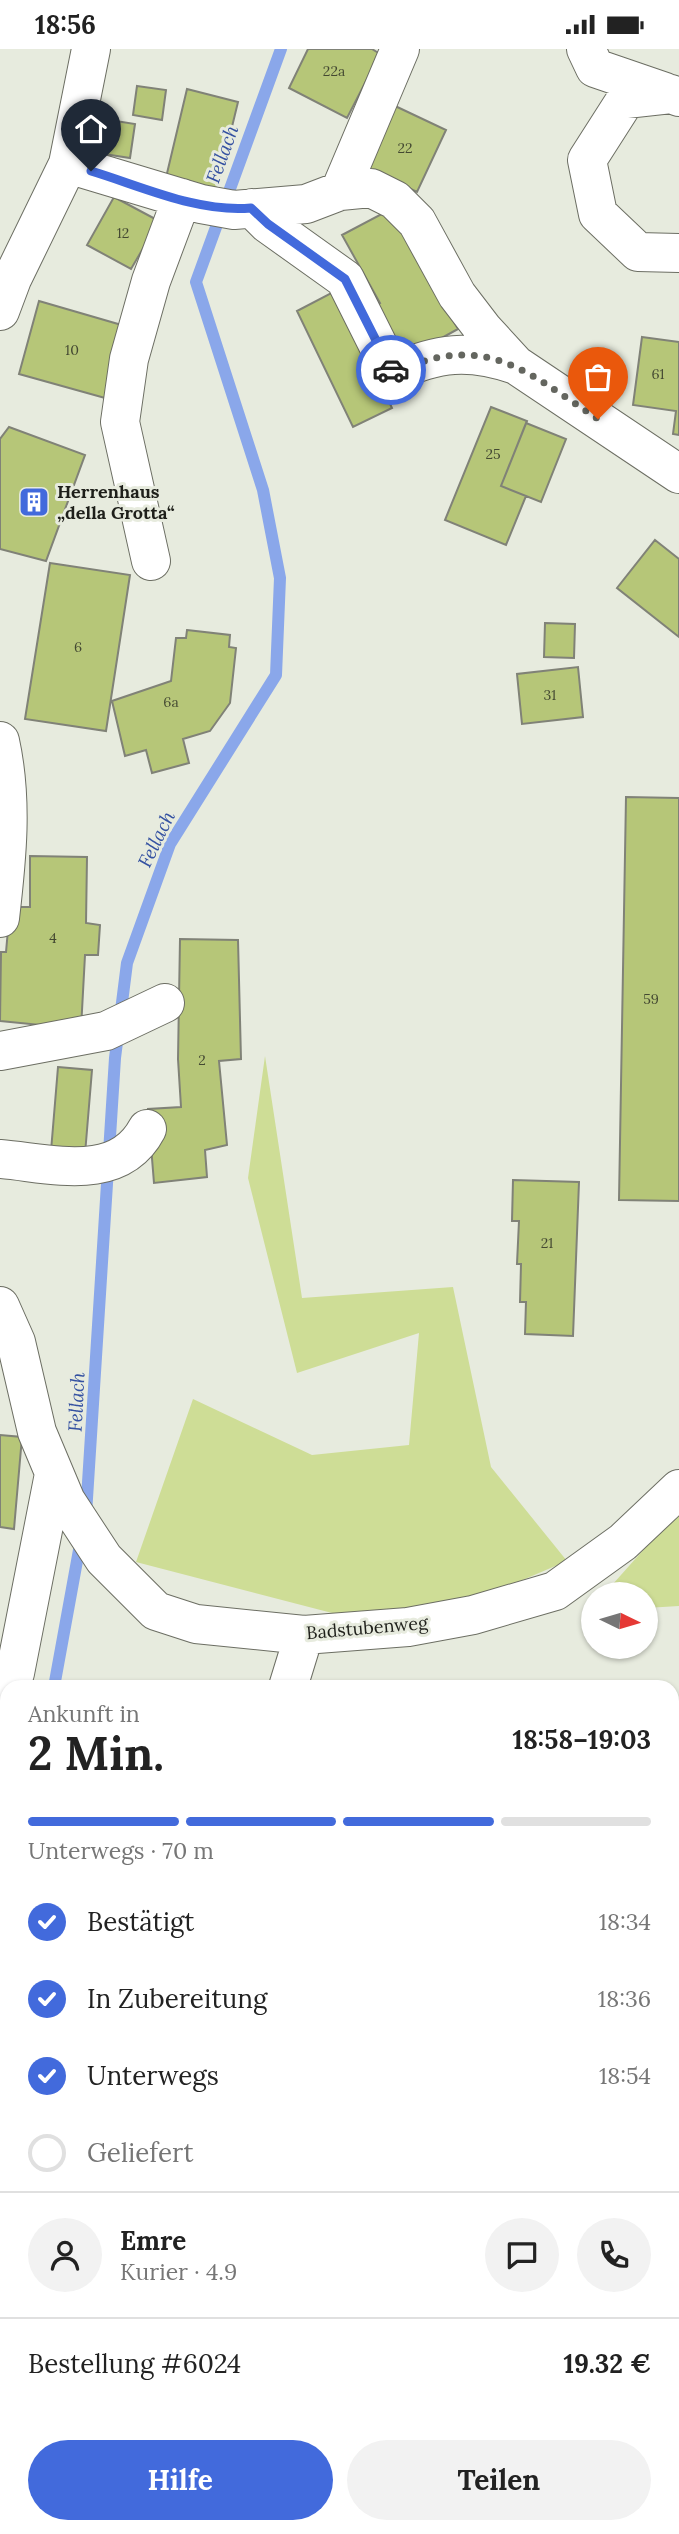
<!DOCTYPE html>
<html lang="de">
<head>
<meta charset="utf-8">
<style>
	body { margin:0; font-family:Lora,serif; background:#f2f2f2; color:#222; height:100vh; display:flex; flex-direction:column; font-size:26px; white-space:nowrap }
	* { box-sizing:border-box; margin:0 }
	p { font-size:23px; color:#767676 }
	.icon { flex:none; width:38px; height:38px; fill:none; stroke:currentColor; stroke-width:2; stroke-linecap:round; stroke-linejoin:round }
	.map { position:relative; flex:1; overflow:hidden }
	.sheet { position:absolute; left:0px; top:1631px; width:679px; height:854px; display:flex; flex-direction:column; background:#fff; border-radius:21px 21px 0 0; box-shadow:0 2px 5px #0004 }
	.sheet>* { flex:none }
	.needle { width:46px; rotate:95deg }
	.controls { position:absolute; left:581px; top:1533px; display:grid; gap:14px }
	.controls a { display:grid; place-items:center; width:77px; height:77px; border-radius:50%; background:#fff; box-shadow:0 2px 5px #0004; font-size:35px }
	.pin { position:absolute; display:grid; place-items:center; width:60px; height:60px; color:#fff; margin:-72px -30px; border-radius:50% 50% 50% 0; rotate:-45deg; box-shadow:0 0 7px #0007 }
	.pin .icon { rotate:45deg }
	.courier { position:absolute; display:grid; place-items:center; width:70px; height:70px; margin:-35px; border:5px solid #426adc; border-radius:50%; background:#fff; color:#222; box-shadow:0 2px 9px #0007 }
	.head em { font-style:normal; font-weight:700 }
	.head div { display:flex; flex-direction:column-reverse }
	.head { display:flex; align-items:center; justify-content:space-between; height:119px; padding:0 28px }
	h1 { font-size:46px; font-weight:700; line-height:52px }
	.bar { display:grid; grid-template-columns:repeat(4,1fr); gap:10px 7px; align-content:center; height:84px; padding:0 28px }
	.bar i { height:9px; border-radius:5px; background:#e0e0e0 }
	.bar .current { background:#426adc }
	.bar p { grid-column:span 4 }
	.line { display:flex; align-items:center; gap:18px; padding:0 28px; border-top:2px solid #e0e0e0 }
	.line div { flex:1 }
	.round { display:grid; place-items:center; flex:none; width:74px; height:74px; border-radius:37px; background:#f2f2f2 }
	ol { padding:0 28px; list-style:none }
	li { display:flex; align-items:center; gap:21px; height:77px }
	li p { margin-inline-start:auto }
	li .icon { padding:7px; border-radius:50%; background:#426adc; color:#fff; stroke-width:4 }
	li:last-child { color:#767676 }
	li i { width:38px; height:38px; border:4px solid #e0e0e0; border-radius:50% }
	.cta { display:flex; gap:14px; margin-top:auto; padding:14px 28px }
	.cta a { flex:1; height:80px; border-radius:42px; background:#426adc; color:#fff; font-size:28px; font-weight:700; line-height:80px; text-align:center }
	.cta a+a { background:#f2f2f2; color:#222 }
	.status { display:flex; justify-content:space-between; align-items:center; height:49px; padding:0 35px; background:#fff; direction:ltr }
	.status svg { height:19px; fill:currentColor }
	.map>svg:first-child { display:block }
	.green { fill:#cedd96 }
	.water { fill:#8aa7ea }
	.pier { fill:#e7ebde }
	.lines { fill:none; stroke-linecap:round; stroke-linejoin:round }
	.stream { stroke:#8aa7ea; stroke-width:12 }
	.building { fill:#b6c678; stroke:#808277; stroke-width:2 }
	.minor-casing { stroke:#6c6e63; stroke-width:40 }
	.major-casing { stroke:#6c6e63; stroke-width:40 }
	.minor { stroke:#fff; stroke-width:38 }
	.major { stroke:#fff; stroke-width:38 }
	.done { stroke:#64665f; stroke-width:7; stroke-dasharray:0 12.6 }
	.route { stroke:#426adc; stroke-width:9 }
	.labels { text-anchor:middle; stroke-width:6; stroke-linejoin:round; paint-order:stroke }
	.number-label { font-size:14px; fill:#444932 }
	.poi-label { font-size:18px; font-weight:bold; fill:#1e1f1a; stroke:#e7ebde; text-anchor:start }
	.street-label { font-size:18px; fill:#1e1f1a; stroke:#e7ebde }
	.water-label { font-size:19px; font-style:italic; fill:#3451a1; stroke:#e7ebde }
</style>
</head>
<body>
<div class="status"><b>18:56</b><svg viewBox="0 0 49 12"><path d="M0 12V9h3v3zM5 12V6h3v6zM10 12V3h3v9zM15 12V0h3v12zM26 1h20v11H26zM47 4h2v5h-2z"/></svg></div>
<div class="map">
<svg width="679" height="2485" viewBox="0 0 679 2485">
	<rect width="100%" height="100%" fill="#e7ebde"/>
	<path class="green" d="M265,1007L302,1249L453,1238L491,1418L567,1512L499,1541L359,1571L136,1513L193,1350L312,1406L409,1396L419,1284L297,1324L248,1129Z
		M679,1461V1557L646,1559V1545H604Z
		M679,2049V2211L672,2214V2052Z
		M0,2229L7,2241V2338L0,2341Z
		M7,2363V2447L0,2450V2367Z"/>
	<path class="water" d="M672,2214L679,2485H0V2450L7,2447V2478H672Z"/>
	<path class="pier" d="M679,2208V2485H622L623,2478H672V2210Z"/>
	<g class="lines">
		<path class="stream" d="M86,1465L115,1009L127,914L170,795L276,626L280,529L263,441L196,233L281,0
			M54,1638L81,1490
			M0,1728L7,1717
			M0,2188L7,2202
			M0,2300L7,2282"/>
	</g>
	<path class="building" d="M308,0H372L380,5L347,69L289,39Z
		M137,37L166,41L162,71L133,66Z
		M187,40L238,53L215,148L164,137Z
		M393,56L446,81L417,143L364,118Z
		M91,68L135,75L130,109L85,102Z
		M114,148L159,172L131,220L87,196Z
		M391,160L458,280L400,312L371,259L380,254L342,186Z
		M337,241L392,359L353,378L297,262Z
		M39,252L125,277L105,349L19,325Z
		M642,288L679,293V386L673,385L676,362L633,356Z
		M491,358L527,372L501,437L526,447L506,496L445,471Z
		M526,374L566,390L541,453L501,437Z
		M9,378L85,406L46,512L0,500V390Z
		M655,491L679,510V588L617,539Z
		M50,514L130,526L106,682L25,670Z
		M545,574L575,575L574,609L544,608Z
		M187,581L230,586L229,598L236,599L230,654L210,682L183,690L189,714L152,724L146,701L125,707L112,652L171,632L176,589H186Z
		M578,618L583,668L522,675L517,625Z
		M626,748L679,749V1152L619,1151Z
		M30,807L87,808L86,874L100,876L98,906H85L81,980L0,972L1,903H6L10,858H30Z
		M180,890L238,891L241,1010L219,1012L227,1096L205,1101L207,1128L154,1134L148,1060L181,1058L178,1010Z
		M58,1018L92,1021L85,1105L51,1102Z
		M513,1131L579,1133L573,1287L525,1285L526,1253H520L521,1215H517L519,1172H512Z
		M0,1386L22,1388L14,1480L0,1478Z
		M7,2074V2164L0,2163Z"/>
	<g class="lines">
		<g class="minor-casing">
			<path id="minor" d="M586,0L595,19L665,43
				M679,48L671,45L626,50L587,111L598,165L638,203L679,204
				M68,115L201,155L234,161L306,155L340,142L371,139L395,151L417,173L457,246L483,280L516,316L679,425
				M340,142L400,0
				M252,159L268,175L345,230L392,324C439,303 468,300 516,316
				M0,262L12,230L68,115L91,0
				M151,512L120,373L129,310L151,232L182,149
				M0,692C13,751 7,809 0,869
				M0,1002L106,982L165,954
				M0,1110C50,1114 118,1135 147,1080
				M0,1257L16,1293L37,1383L66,1452L104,1510L156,1562L196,1575L304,1586L408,1578L473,1566L555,1542L623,1493L679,1440
				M288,1638L304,1586
				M0,1639L15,1624L54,1425
				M0,1871L7,1873
				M672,1904L679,1902
				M672,1964L679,1941
				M0,2350L7,2346"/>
		</g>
		<g class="major-casing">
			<path id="major" d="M672,2417L679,2375
				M661,2485L662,2478"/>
		</g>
		<use href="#minor" class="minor"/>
		<use href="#major" class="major"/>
	</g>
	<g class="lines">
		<path class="done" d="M391,321L392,324C485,282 523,320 598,370"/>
		<path class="route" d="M91,122C141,137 198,164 251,159L268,175L345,230L391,321"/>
	</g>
	<defs>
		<g id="building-square" transform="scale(1.575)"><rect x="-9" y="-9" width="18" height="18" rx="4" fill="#426adc" stroke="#e7ebde"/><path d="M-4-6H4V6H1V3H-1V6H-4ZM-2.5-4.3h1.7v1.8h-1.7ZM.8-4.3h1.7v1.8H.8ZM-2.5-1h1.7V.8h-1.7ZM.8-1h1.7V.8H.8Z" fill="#fff"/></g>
	</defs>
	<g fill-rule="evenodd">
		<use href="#building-square" x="34" y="453"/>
	</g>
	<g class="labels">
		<g class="number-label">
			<text x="334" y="27">22a</text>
			<text x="405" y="104">22</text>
			<text x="123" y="189">12</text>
			<text x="72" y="306">10</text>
			<text x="658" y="330">61</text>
			<text x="493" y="410">25</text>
			<text x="78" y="603">6</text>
			<text x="550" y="651">31</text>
			<text x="171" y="658">6a</text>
			<text x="53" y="894">4</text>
			<text x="651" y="955">59</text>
			<text x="202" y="1016">2</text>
			<text x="547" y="1199">21</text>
		</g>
		<g class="poi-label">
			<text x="57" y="449">Herrenhaus<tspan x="57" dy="21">„della Grotta“</tspan></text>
		</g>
		<g class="street-label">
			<text transform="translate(367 1579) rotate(-5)" y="6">Badstubenweg</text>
		</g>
		<g class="water-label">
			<text transform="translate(222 105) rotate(-70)" y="7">Fellach</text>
			<text transform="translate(156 790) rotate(-64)" y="7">Fellach</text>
			<text transform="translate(76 1353) rotate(-87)" y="7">Fellach</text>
		</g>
	</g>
</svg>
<div class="controls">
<a><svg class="needle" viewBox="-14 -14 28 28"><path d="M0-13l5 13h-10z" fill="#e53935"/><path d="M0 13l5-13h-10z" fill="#767676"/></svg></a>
</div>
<div class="pin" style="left:598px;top:370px;background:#ea580c"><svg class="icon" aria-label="bag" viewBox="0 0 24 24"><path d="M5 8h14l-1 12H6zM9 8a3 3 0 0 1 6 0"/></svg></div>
<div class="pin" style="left:91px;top:122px;background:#1f2937"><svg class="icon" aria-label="home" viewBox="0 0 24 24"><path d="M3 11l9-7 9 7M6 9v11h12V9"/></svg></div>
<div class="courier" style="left:391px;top:321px"><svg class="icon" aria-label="car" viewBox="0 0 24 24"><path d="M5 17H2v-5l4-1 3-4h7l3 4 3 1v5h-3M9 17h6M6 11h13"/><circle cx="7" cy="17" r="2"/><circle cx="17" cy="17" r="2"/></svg></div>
<section class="sheet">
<div class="head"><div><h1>2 Min.</h1><p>Ankunft in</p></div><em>18:58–19:03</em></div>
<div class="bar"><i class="current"></i><i class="current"></i><i class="current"></i><i></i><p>Unterwegs · 70 m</p></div>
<ol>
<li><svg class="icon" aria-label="check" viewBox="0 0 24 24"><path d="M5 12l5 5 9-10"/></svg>Bestätigt<p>18:34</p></li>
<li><svg class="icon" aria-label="check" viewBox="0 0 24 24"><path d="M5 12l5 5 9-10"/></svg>In Zubereitung<p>18:36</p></li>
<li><svg class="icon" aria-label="check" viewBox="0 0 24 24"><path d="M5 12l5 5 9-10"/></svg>Unterwegs<p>18:54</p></li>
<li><i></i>Geliefert</li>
</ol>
<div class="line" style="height:126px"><a class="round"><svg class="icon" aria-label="person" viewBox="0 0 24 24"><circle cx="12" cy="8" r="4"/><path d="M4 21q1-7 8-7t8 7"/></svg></a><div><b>Emre</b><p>Kurier · 4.9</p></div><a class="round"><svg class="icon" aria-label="chat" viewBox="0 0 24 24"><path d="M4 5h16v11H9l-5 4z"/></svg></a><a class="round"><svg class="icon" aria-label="phone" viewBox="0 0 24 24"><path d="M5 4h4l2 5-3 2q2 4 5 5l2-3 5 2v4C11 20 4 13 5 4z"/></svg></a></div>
<div class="line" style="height:91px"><div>Bestellung #6024</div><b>19.32 €</b></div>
<div class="cta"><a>Hilfe</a><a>Teilen</a></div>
</section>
</div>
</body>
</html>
